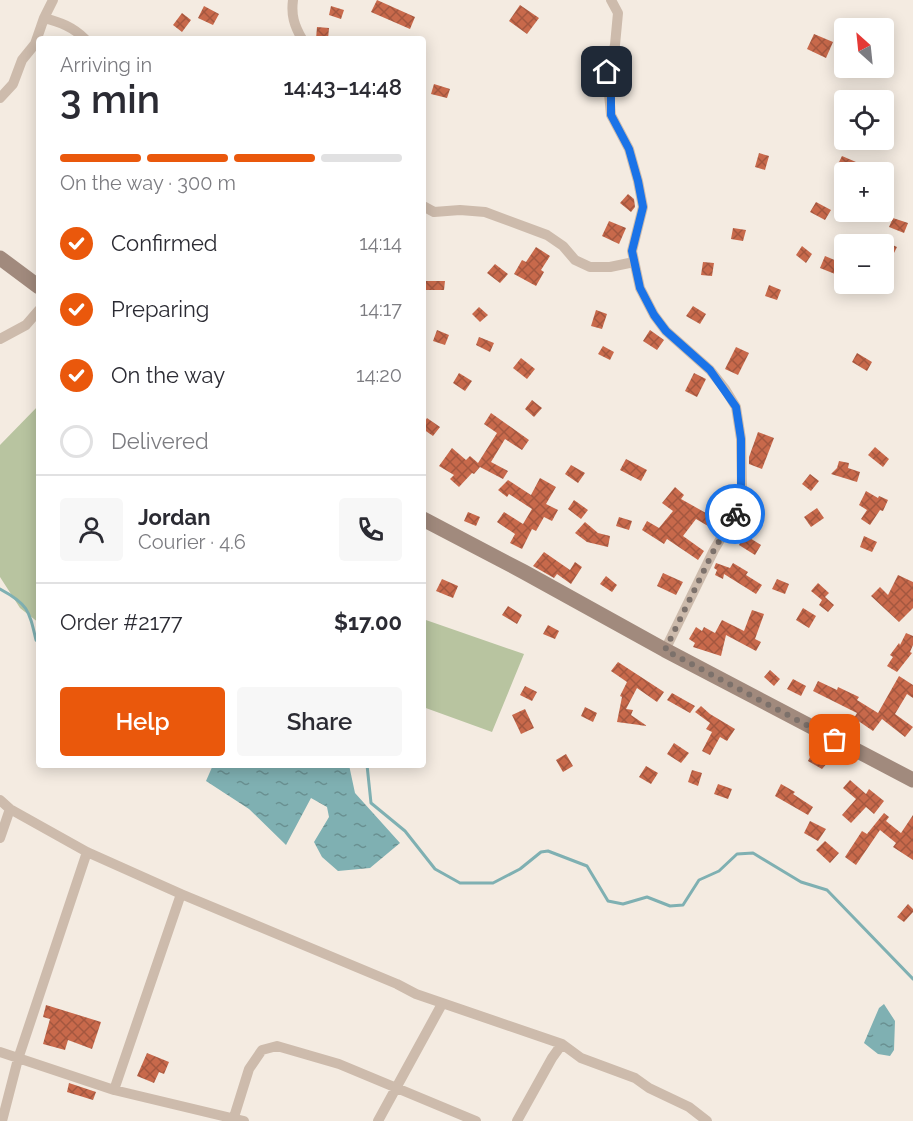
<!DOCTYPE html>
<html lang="en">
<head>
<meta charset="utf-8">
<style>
	body { margin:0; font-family:Raleway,sans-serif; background:#f7f7f7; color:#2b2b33; height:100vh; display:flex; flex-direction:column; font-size:22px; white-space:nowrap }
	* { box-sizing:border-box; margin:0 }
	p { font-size:20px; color:#7c7c81 }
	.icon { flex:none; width:33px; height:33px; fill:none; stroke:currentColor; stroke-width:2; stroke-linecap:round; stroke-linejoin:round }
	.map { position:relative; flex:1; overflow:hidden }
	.drawer { position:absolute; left:36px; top:36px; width:390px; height:732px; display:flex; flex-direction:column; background:#fff; border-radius:6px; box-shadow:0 3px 15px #0003 }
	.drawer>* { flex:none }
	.needle { width:39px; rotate:333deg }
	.tools { position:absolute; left:834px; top:18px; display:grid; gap:12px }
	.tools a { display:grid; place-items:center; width:60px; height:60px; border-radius:6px; background:#fff; box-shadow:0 3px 15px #0003; font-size:30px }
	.pin { position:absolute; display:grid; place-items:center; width:51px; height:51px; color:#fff; margin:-26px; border-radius:12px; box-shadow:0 3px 9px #0006 }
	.courier { position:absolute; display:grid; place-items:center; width:60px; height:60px; margin:-30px; border:4px solid #1a73e8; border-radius:50%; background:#fff; color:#222; box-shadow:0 2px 8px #0007 }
	.overview em { font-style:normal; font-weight:600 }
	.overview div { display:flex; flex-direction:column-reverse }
	.overview { display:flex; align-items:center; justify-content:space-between; height:102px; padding:0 24px }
	h1 { font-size:39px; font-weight:600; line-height:45px }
	.bar { display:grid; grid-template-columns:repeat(4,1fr); gap:9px 6px; align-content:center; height:72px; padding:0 24px }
	.bar i { height:8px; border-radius:4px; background:#e1e1e2 }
	.bar .active { background:#ea580c }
	.bar p { grid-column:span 4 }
	.line { display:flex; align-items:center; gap:15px; padding:0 24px; border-top:2px solid #e1e1e2 }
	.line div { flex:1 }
	.round { display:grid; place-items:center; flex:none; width:63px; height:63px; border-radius:6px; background:#f7f7f7 }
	ol { padding:0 24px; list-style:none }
	li { display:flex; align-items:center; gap:18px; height:66px }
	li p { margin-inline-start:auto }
	li .icon { padding:6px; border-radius:50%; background:#ea580c; color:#fff; stroke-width:4 }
	li:last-child { color:#7c7c81 }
	li i { width:33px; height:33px; border:3px solid #e1e1e2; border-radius:50% }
	.button { display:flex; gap:12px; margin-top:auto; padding:12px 24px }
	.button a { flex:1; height:69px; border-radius:6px; background:#ea580c; color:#fff; font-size:24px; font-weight:600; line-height:69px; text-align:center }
	.button a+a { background:#f7f7f7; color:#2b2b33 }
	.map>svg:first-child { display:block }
	.grass { fill:#b8c4a0 }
	.water { fill:url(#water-ripples) }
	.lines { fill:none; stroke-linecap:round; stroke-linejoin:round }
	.stream { stroke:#7fb0b2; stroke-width:3 }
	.building { fill:url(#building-cross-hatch) }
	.minor { stroke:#cdbbac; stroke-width:10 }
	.secondary { stroke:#a18a7d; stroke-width:15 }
	.done { stroke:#7c716b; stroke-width:6; stroke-dasharray:0 10.8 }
	.route { stroke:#1a73e8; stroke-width:8 }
</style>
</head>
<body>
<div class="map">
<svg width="913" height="1121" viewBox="0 0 913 1121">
	<defs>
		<pattern id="water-ripples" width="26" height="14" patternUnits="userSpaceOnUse" patternTransform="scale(1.5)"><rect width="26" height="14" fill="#7fb0b2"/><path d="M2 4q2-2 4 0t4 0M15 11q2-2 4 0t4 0" fill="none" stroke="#699091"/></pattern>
		<pattern id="building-cross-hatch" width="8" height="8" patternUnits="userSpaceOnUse" patternTransform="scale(1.5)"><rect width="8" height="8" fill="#c8694b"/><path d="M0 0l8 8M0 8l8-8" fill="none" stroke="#a4573f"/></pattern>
	</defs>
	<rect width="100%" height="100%" fill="#f4ebe1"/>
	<path class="grass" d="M39,405V623L20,608L0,577V445Z
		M423,619L524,654L492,732L423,707Z"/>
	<path class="water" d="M213,765H349L355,793L400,843L370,868L338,871L322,857L314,842L329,817L327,807L311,798L286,845L249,809L206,781Z
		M884,1004L895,1021L894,1050L890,1056L878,1054L864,1043L879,1008Z"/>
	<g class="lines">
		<path class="stream" d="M0,589C28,604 29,610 36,640L39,643
			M367,765L371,803L405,831L435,869L460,883H493L520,869L541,852L548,851L587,866L608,901L623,904L647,897L670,906L683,905L699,880L719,871L737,854L753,853L801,882L827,890L913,979"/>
	</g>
	<path class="building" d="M377,0L415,17L410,29L371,12Z
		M520,5L539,18L527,34L509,21Z
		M204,6L219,14L213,25L198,18Z
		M331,6L344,10L341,19L329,15Z
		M182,13L191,20L182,32L173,25Z
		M317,27L329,28L328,39H316Z
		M814,34L833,42L826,58L807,49Z
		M434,84L450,89L447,98L431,94Z
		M759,153L769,156L765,170L755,167Z
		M842,156L856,162L851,172L837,166Z
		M628,194L634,199L635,207L631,212L620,203Z
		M816,202L831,210L825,220L810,212Z
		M893,218L908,223L904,233L889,227Z
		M609,221L626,228L619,244L602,236Z
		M733,228L746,230L743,241L731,239Z
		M884,241L897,247L892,257L884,253Z
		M802,246L812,254L806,263L796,255Z
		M536,247L550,256L541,270L544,272L536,286L514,274L522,260L526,262Z
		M825,256L844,264L840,276L820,268Z
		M703,262L714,263L712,276L701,275Z
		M495,264L508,274L500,283L487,273Z
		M423,281H445L444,290H423Z
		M769,285L781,290L777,300L765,296Z
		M693,306L706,314L700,324L686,316Z
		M479,307L488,315L480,322L472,314Z
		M596,310L607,314L602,329L591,326Z
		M437,330L449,335L445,345L433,341Z
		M650,330L664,340L657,350L643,341Z
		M479,337L494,343L490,352L476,345Z
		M603,346L614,352L610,360L598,354Z
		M736,347L749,353L738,375L725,369Z
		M857,353L872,362L867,371L852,362Z
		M521,358L535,369L527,379L513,368Z
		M459,373L472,381L465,391L453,383Z
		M694,373L706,379L697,397L685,391Z
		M532,400L542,408L534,417L525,409Z
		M491,413L529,440L522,450L505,439L491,462L508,471L503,479L480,467L474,474L472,473L459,487L450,479L454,475L439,466L452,448L466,460L470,456L478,463L497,433L484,424Z
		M427,418L440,427L433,436L423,429V424Z
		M758,432L774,438L762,469L749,464V457Z
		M875,447L889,459L883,467L868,455Z
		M626,459L647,470L641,481L620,470Z
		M839,461L849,463L848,468L860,472L857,482L831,474L837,468Z
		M571,465L585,473L578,483L565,474Z
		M810,474L819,481L811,491L802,484Z
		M540,478L556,487L546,504L558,510L552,521L544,517L536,531L532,529L522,549L510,543L515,534L497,522L504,512L523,524L532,509L509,494L507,497L498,490L508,480L531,495Z
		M675,487L684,495L681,499L713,517L708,526L696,519L683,536L704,551L698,560L667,539L664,544L642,530L647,521L659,528L673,511L662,503Z
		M866,491L878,498L879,496L888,500L883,511L880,510L870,525L861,519L867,510L859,505Z
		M574,500L588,510L581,519L568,509Z
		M817,508L824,518L811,527L804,517Z
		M468,512L480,517L476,526L464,521Z
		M619,517L632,521L629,530L616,526Z
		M585,522L598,533L610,536L608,547L587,542L575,533Z
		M745,535L761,545L755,555L739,545Z
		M864,536L877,542L872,552L860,547Z
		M544,552L570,570L575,562L582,567L571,584L557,574L554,578L533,566Z
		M716,563L730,568L733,563L748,572L746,575L762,585L756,594L724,574L723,579L715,575L717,570L714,568Z
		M663,573L683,582L676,595L657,586Z
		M898,575L913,582V608L899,622L871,596L880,587L888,595Z
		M606,576L617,585L612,592L600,584Z
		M442,579L458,586L453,598L436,591Z
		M777,579L789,584L785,594L772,589Z
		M818,583L829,593L825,597L834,605L828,612L819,605L822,600L811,591Z
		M508,606L522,615L517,624L502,615Z
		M803,608L816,616L809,628L796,620Z
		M752,610L764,614L755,639L761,642L756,651L726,635L721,656L693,647L695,643L689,639L696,627L702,631L704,627L715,633L722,620L744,631Z
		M548,625L559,631L555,639L543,634Z
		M906,633L913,636V645L910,652L912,653L897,672L887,666L893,657L890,655L899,643L900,645Z
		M618,662L664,692L657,702L637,688L626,709L633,710L631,715L647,726L617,722L622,697L620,696L627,682L611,671Z
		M770,670L780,679L774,686L764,677Z
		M899,676L913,685V698L907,694L895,714L913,727L905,737L882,719L873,731L854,718L857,713L813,691L818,681L837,690L838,687L859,697L857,700L878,713Z
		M793,679L806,686L801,696L787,689Z
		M525,686L537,692L532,701L520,695Z
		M672,693L695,706L690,713L667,700Z
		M701,706L710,714L735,729L727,741L720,737L710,755L702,751L712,732L706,729L710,723L695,712Z
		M585,707L597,713L593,722L581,716Z
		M525,709L534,728L521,734L512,715Z
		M674,743L689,753L681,763L667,754Z
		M813,751L822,755L829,761L822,769L808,761Z
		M566,754L573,766L563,772L556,760Z
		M646,766L658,773L651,784L639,777Z
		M692,770L702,773L698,786L688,782Z
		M850,780L866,794L869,789L884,801L874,814L866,807L851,823L842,815L856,799L843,788Z
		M718,784L732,789L728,799L714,794Z
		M781,784L795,792L793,794L813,807L808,815L775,796Z
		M884,813L889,817L886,821L901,833L913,815V860L893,847L896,843L880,830L856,865L845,857L862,831L867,834Z
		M810,821L826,829L818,841L804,833Z
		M825,841L839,853L830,863L816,850Z
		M908,904L913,909V912L904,922L897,917Z
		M46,1005L101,1022L92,1049L68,1040L65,1050L43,1044L50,1019L43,1017Z
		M147,1053L169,1062L164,1074L159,1072L154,1083L137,1076Z
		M69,1083L96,1092L93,1100L67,1092Z"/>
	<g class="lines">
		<path class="minor" d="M293,0C291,15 294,25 302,39
			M611,0L618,13L615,45L607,72L611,115L629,149L638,181L643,207L632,251L640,288L654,315L666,331L710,370L725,389L736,407L741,439L742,489L735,514L714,550L665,650
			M44,18C60,22 73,27 85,39
			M0,98L13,84L22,60L35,44L44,18L53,0
			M423,206L434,212L460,210L485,212L547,235L563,246L575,260L590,267H610L634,262
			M0,339L26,325L39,310
			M0,800L10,809L87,852L181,894L397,984L416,994L562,1044L581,1058L635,1078L649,1088L689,1107L707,1121
			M0,838L10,809
			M0,1052L114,1090L244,1121
			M114,1090L181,894
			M234,1117L249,1069L262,1050L277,1046L339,1064L476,1121
			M2,1121L18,1059L87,852
			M378,1121L442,1004
			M517,1121L552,1058L562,1044"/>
		<path class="secondary" d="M0,258L39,287
			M423,519L524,572L665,650L913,780"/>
	</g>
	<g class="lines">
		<path class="done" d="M735,514L714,550L665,650L835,740"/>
		<path class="route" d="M607,72L611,94V115L629,149L638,181L643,207L632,251L640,288L654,315L666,331L710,370L736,407L741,439V489L735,514"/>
	</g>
</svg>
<div class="tools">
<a><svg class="needle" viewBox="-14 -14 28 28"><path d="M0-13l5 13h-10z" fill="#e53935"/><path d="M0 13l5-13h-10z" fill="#7c7c81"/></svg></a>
<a><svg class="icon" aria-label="locate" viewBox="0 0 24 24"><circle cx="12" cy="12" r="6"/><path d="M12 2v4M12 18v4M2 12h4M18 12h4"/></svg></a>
<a>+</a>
<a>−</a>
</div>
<div class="pin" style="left:835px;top:740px;background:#ea580c"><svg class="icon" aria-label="bag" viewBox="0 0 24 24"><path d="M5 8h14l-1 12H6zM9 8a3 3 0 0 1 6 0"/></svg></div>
<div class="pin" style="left:607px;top:72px;background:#1f2937"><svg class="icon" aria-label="home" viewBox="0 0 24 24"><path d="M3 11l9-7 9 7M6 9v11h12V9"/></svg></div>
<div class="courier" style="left:735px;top:514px"><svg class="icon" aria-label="bike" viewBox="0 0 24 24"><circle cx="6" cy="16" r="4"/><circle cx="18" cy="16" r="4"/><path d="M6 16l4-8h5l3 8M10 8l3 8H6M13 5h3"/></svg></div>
<section class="drawer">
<div class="overview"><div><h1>3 min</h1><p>Arriving in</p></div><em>14:43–14:48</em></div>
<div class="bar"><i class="active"></i><i class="active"></i><i class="active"></i><i></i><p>On the way · 300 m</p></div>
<ol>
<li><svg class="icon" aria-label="check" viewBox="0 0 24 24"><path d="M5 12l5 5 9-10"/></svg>Confirmed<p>14:14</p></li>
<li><svg class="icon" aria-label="check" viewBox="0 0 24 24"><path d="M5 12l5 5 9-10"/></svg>Preparing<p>14:17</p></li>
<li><svg class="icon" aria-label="check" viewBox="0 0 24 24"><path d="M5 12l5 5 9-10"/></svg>On the way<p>14:20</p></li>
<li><i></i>Delivered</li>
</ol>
<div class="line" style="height:108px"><a class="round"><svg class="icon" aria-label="person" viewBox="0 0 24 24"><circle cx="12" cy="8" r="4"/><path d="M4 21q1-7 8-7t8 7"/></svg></a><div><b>Jordan</b><p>Courier · 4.6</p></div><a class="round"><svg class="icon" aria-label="phone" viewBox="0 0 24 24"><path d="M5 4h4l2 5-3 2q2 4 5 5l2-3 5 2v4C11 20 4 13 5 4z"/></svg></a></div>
<div class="line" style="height:78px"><div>Order #2177</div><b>$17.00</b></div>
<div class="button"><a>Help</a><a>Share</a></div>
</section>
</div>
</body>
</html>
